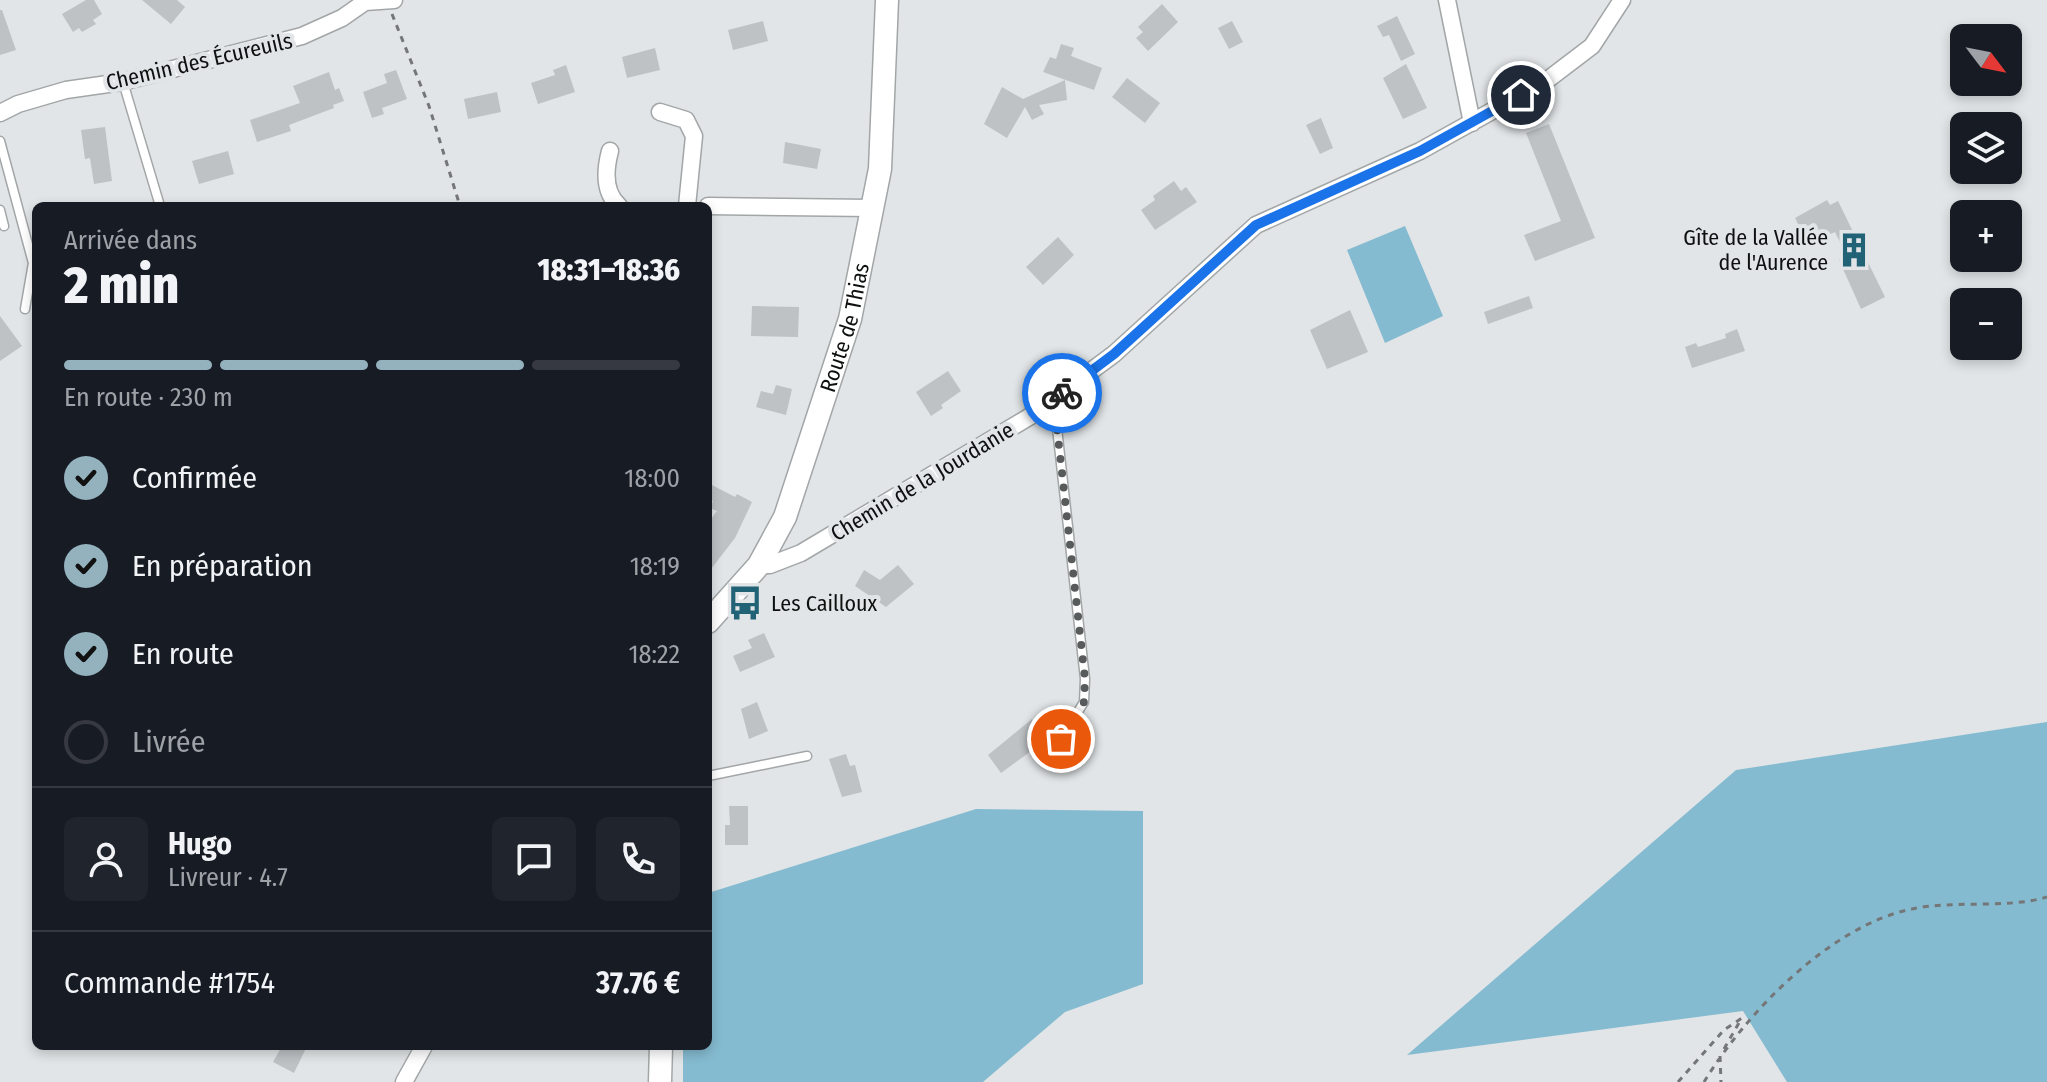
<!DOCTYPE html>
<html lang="fr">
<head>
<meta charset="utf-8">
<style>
	body { margin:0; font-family:"Fira Sans Condensed",sans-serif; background:#20242c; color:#f1f3f6; height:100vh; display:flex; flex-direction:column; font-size:30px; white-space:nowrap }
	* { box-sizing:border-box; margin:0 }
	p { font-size:26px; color:#9ea1a6 }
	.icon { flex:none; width:44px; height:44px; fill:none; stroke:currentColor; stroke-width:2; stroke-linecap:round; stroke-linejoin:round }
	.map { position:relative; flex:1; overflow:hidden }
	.drawer { position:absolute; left:32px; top:202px; width:680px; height:848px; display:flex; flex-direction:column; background:#171b24; border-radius:12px; box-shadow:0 4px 12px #0003 }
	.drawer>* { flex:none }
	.needle { width:52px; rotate:122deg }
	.tools { position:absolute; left:1950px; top:24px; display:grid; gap:16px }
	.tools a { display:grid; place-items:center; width:72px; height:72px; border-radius:12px; background:#171b24; box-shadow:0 4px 12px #0003; font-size:40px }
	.pin { position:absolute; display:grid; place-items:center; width:68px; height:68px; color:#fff; margin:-34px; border:4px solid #fff; border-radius:50%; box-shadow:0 2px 8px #0007 }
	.courier { position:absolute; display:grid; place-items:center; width:80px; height:80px; margin:-40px; border:6px solid #1a73e8; border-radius:50%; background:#fff; color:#222; box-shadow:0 2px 10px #0007 }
	.overview em { font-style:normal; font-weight:800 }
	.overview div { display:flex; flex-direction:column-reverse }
	.overview { display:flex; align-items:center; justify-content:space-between; height:136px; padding:0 32px }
	h1 { font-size:52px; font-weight:800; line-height:60px }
	.bar { display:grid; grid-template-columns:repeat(4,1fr); gap:12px 8px; align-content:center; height:96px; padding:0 32px }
	.bar i { height:10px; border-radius:6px; background:#363941 }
	.bar .active { background:#94b2bd }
	.bar p { grid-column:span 4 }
	.line { display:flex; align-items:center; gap:20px; padding:0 32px; border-top:2px solid #363941 }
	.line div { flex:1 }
	.round { display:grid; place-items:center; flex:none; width:84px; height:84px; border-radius:12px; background:#20242c }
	ol { padding:0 32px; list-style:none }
	li { display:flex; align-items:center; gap:24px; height:88px }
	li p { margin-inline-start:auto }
	li .icon { padding:8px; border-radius:50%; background:#94b2bd; color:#111; stroke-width:4 }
	li:last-child { color:#9ea1a6 }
	li i { width:44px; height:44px; border:4px solid #363941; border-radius:50% }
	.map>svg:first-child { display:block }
	.green { fill:#85bbd0 }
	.building { fill:#bec2c4 }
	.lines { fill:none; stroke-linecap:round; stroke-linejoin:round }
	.lane-casing { stroke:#a2a6a7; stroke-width:11 }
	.street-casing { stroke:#a2a6a7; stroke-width:19 }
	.secondary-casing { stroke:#a2a6a7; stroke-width:25 }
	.path { stroke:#747677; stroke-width:3; stroke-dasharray:6 6; stroke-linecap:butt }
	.lane { stroke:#fff; stroke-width:8 }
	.street { stroke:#fff; stroke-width:16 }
	.secondary { stroke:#fff; stroke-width:22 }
	.done { stroke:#585b5b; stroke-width:8; stroke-dasharray:0 14.4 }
	.route { stroke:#1a73e8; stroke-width:10 }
	.labels { text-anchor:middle; stroke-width:8; stroke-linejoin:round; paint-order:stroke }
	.street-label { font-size:22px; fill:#0e1010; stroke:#e1e5e7 }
	.poi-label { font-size:22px; fill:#0e1010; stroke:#e1e5e7; text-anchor:end }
</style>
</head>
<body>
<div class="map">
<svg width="2047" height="1082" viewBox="0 0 2047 1082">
	<rect width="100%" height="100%" fill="#e1e5e7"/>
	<path class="green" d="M1405,226L1443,316L1385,343L1347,250Z
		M2047,722V1082H1787L1743,1011L1407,1055L1736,770Z
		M976,809L1143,811V984L1065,1012L983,1082H683V1046H708V893Z"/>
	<path class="building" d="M86,0H94L102,14L93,20L96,24L82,32L79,28L73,32L62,14Z
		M142,0H177L185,7L171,24Z
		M1162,4L1178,22L1148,51L1136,38L1143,32L1138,27Z
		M0,10H2L16,50L0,55Z
		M1397,16L1415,54L1401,61L1389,35L1383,37L1377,26Z
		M763,21L768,41L733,50L728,30Z
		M1232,21L1243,42L1229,49L1218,28Z
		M1061,44L1074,48L1071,56L1102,68L1094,90L1043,72L1050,57L1056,59Z
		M655,48L660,70L627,78L622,57Z
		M1406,64L1427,108L1403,119L1383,78Z
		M566,65L575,92L538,104L531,83L555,75L553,70Z
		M396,70L407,99L382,108L384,114L372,118L363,92L387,83L384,74Z
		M329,72L335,90L339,88L344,101L333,105L334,108L289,125L291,131L257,142L250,120L300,103L293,86Z
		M1127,78L1160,103L1145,123L1112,97Z
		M1065,80L1067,100L1039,105L1044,114L1032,120L1025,107L1007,138L984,124L1002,87L1023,99Z
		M497,92L501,112L468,119L464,99Z
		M1321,118L1333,148L1320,154L1306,125Z
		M1549,124L1595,238L1535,261L1524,235L1561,221L1526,133Z
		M105,127L112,181L94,184L90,158L85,159L81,130Z
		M785,142L821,149L817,169L783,163Z
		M228,151L234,174L199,184L192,161Z
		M1174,181L1181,191L1186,187L1197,202L1155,230L1141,210L1155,200L1153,196Z
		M1827,200L1830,205L1838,201L1885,297L1861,309L1839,260L1847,257L1835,232L1808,244L1795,218Z
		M1058,237L1074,255L1043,285L1026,267Z
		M1529,296L1533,308L1488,324L1484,312Z
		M752,306L799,307L798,337L751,336Z
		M1350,310L1368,352L1327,369L1310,330Z
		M0,316L22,346L0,361Z
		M1737,329L1745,351L1692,368L1685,347L1696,343L1698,347L1726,338L1725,334Z
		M948,371L961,391L941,405L943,408L931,416L916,392Z
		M776,385L792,389L786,415L756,407L761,391L773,394Z
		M708,483L735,497L737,494L752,502L735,538L708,573V523L717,511L710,508L713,501L708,498Z
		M898,565L914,584L886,607L855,586L864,570L880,580Z
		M764,633L775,657L740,672L733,656L752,648L748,640Z
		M757,702L768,731L749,739L741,709Z
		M1032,719L1043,735L1040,737L1056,759L1044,768L1031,751L1001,773L988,755Z
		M846,754L850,766L855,765L862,792L842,797L829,759Z
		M729,806H748V845H725V825H730Z
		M282,1046H307L294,1073L273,1062Z"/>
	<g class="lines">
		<g class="lane-casing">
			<path id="lane" d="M123,82L160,206
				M0,141L33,263L25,309
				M0,210L4,226
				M1049,402L1056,419L1085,679L1084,702L1061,739
				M708,776L807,756"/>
		</g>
		<g class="street-casing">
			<path id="street" d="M1447,0L1472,123
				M660,112L686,120L694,136L687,206
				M0,113L18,104L66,90L122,82L302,36L342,18L365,2L394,0
				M610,151C605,170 603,192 619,206
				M708,206L872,208
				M759,565H770L801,553L1029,417L1114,354L1256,225L1420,151L1546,81L1592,46L1622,0
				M404,1082L424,1046"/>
		</g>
		<g class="secondary-casing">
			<g id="secondary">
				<path id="s1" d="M708,622L759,565L785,517L850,319L880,169L887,0"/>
				<path d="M660,1082L661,1046"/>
			</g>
		</g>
		<path class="path" d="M392,14L429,106L460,206
			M1724,1049L1740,1021
			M1720,1056L1721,1082
			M1678,1082L1724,1030L1742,1018
			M1704,1082C1746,1013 1831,925 1912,909C1953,900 2008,909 2047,897"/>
		<use href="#lane" class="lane"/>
		<use href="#street" class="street"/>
		<use href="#secondary" class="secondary"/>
	</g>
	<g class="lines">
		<path class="done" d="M1061,739L1084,702L1085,679L1056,419L1049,402L1062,393"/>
		<path class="route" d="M1062,393L1114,354L1256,225L1420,151L1521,95"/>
	</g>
	<defs>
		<g id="building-bare" transform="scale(2.76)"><path d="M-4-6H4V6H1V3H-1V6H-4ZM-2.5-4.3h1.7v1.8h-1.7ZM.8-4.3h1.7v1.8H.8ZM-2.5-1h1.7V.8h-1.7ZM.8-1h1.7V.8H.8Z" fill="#226277" stroke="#e1e5e7" stroke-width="2.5" paint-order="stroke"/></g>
		<g id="bus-bare" transform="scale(2.76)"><path d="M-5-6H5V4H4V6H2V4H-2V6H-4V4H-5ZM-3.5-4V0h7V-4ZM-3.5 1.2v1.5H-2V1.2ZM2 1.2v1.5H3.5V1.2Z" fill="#226277" stroke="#e1e5e7" stroke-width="2.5" paint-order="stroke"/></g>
	</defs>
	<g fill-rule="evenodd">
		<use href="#building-bare" x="1854" y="250"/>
		<use href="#bus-bare" x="745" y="603"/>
	</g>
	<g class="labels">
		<g class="street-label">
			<text transform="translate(199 61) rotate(-13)" y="8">Chemin des Écureuils</text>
			<text dy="8" stroke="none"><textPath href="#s1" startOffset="330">Route de Thias</textPath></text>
			<text transform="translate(922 481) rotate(-31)" y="8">Chemin de la Jourdanie</text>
		</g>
		<g class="poi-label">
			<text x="1828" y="245">Gîte de la Vallée<tspan x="1828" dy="25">de l'Aurence</tspan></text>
			<text x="771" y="611" text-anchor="start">Les Cailloux</text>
		</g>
	</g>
</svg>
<div class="tools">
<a><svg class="needle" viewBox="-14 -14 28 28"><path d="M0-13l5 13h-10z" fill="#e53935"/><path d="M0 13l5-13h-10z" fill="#9ea1a6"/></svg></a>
<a><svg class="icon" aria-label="layers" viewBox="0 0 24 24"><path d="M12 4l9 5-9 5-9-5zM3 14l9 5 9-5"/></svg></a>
<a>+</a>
<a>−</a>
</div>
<div class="pin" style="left:1061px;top:739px;background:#ea580c"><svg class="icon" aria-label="bag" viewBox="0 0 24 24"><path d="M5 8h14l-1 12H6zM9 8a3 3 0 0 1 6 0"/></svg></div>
<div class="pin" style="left:1521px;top:95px;background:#1f2937"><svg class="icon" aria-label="home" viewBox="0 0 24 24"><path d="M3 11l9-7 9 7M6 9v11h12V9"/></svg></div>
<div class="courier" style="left:1062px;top:393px"><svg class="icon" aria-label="bike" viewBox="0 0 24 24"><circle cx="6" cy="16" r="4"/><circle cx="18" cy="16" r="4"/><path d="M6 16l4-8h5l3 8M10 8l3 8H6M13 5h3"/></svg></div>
<section class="drawer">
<div class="overview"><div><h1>2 min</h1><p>Arrivée dans</p></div><em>18:31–18:36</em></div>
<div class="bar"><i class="active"></i><i class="active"></i><i class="active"></i><i></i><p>En route · 230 m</p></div>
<ol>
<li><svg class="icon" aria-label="check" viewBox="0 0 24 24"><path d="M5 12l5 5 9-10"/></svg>Confirmée<p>18:00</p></li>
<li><svg class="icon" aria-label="check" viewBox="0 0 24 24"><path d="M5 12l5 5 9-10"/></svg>En préparation<p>18:19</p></li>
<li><svg class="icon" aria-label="check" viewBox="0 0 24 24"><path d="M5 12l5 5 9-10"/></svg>En route<p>18:22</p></li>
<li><i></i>Livrée</li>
</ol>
<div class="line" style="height:144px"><a class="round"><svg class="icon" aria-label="person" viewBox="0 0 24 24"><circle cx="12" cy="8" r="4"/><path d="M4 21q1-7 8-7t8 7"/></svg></a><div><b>Hugo</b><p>Livreur · 4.7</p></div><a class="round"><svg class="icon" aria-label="chat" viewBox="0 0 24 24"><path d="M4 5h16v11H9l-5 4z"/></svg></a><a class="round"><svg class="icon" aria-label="phone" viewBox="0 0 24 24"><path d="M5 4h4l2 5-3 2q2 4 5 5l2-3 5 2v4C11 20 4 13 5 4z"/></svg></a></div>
<div class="line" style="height:104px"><div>Commande #1754</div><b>37.76 €</b></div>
</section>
</div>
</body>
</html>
